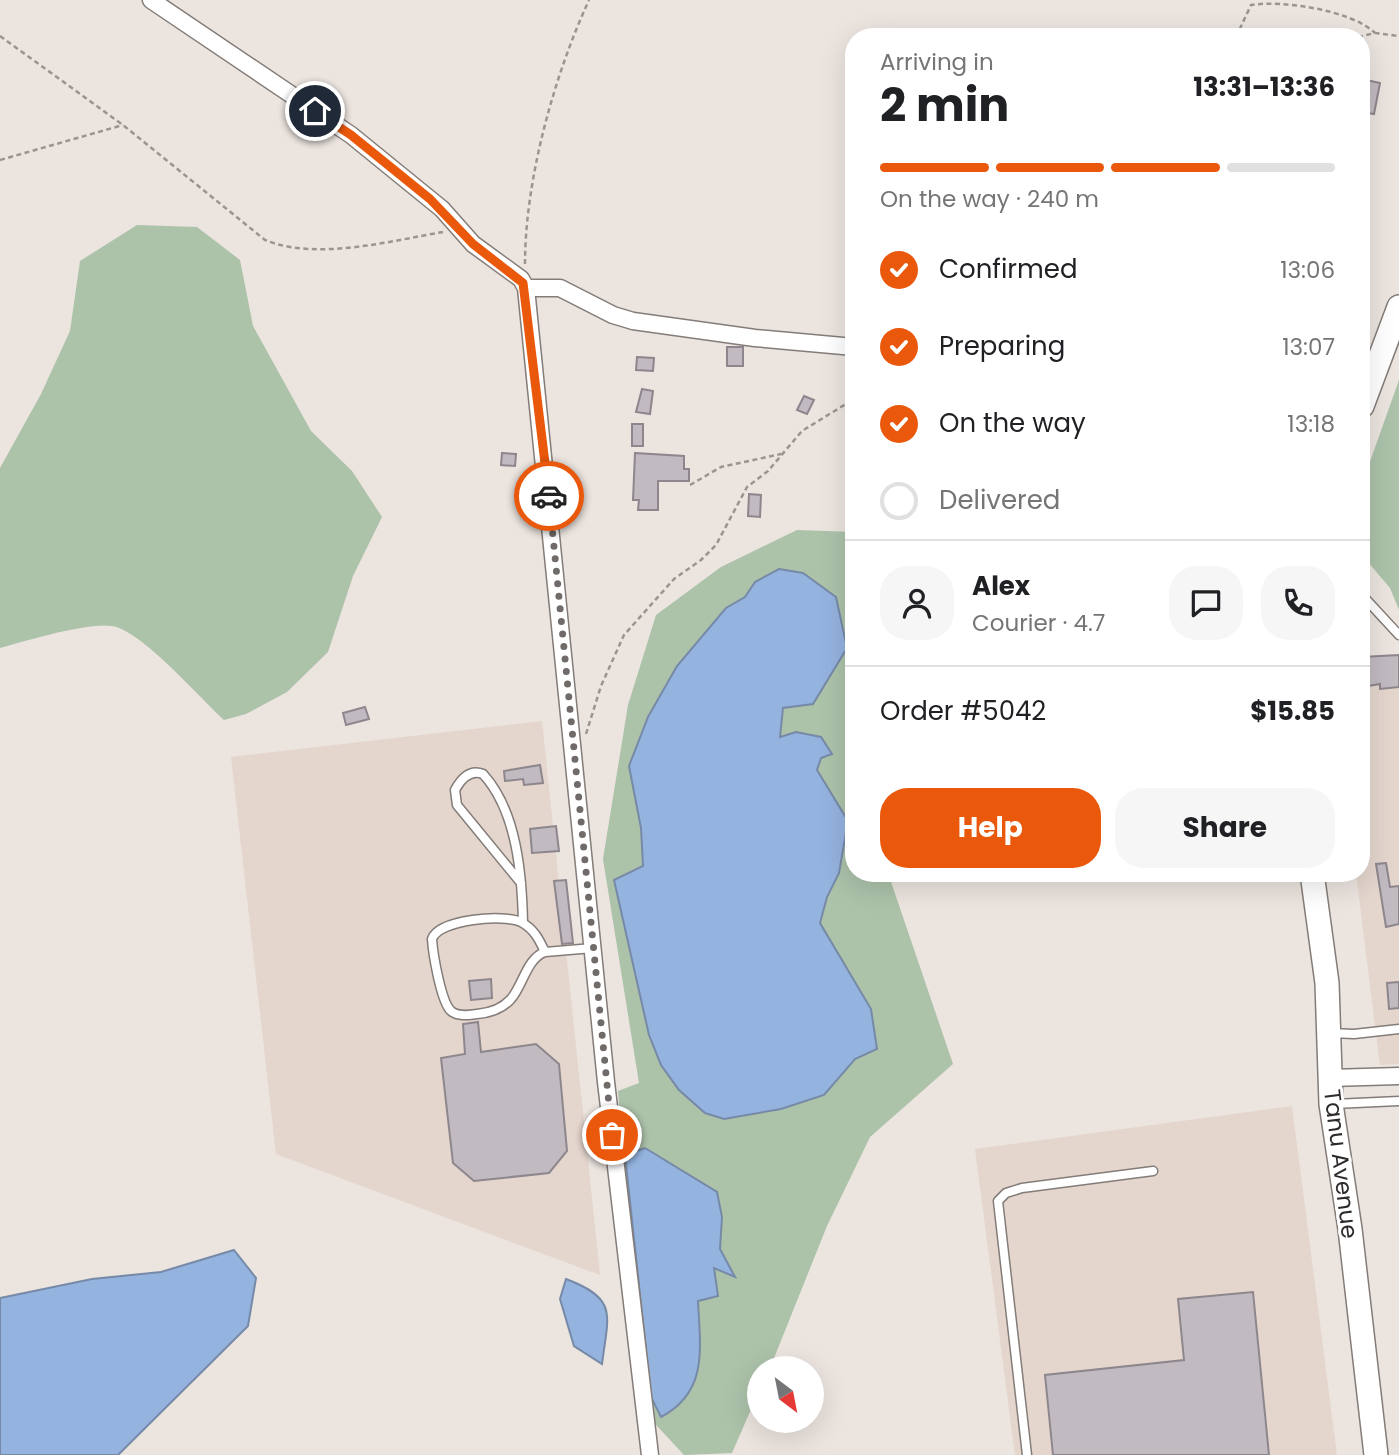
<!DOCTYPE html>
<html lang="en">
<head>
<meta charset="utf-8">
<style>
	body { margin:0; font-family:Poppins,sans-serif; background:#f6f6f6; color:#202124; height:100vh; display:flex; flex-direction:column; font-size:26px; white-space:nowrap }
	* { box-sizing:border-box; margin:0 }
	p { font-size:23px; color:#757577 }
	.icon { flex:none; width:38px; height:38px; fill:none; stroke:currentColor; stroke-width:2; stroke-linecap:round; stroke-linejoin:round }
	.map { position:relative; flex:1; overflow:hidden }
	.drawer { position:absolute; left:845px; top:28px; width:525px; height:854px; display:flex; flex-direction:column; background:#fff; border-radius:28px; box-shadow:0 7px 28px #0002 }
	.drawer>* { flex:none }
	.needle { width:46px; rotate:148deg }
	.fabs { position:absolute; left:747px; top:1356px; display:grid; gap:14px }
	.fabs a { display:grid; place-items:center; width:77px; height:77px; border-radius:50%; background:#fff; box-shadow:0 7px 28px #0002; font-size:35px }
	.pin { position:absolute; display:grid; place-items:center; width:60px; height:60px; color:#fff; margin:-30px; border:4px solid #fff; border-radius:50%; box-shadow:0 2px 7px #0007 }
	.courier { position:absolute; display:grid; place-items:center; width:70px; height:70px; margin:-35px; border:5px solid #ea580c; border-radius:50%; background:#fff; color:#222; box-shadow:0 2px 9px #0007 }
	.overview em { font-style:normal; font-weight:700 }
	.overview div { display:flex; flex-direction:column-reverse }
	.overview { display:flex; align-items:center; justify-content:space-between; height:119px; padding:0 35px }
	h1 { font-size:46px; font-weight:700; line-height:52px }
	.bar { display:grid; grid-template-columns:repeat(4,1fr); gap:10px 7px; align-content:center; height:84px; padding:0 35px }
	.bar i { height:9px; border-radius:5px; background:#e0e0e0 }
	.bar .on { background:#ea580c }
	.bar p { grid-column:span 4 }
	.line { display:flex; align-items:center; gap:18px; padding:0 35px; border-top:2px solid #e0e0e0 }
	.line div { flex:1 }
	.round { display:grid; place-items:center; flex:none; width:74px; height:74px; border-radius:28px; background:#f6f6f6 }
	ol { padding:0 35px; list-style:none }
	li { display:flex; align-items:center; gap:21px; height:77px }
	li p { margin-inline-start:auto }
	li .icon { padding:7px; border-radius:50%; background:#ea580c; color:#fff; stroke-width:4 }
	li:last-child { color:#757577 }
	li i { width:38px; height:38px; border:4px solid #e0e0e0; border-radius:50% }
	.primary-button { display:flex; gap:14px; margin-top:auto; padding:14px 35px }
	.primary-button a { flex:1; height:80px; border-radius:28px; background:#ea580c; color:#fff; font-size:28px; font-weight:700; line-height:80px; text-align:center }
	.primary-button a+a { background:#f6f6f6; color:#202124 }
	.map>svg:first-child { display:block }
	.built { fill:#e4d6cd }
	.green { fill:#acc2a9 }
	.water { fill:#95b3df; stroke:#768aa8; stroke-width:2 }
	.building { fill:#c1bbc1; stroke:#8d878d; stroke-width:2 }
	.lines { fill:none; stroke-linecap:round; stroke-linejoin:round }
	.lane-casing { stroke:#837c78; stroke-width:11 }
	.street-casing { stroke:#837c78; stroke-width:19 }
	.secondary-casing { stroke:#837c78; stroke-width:26 }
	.path { stroke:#9b9592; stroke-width:2.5; stroke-dasharray:5 3.5; stroke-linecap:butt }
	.lane { stroke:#fff; stroke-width:8 }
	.street { stroke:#fff; stroke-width:16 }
	.secondary { stroke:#fff; stroke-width:23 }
	.done { stroke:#706b69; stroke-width:7; stroke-dasharray:0 12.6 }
	.route { stroke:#ea580c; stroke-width:9 }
	.labels { text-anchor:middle; stroke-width:6; stroke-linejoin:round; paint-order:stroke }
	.street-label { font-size:23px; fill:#2d2a29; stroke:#fff }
</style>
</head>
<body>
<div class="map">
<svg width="1399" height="1455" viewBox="0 0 1399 1455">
	<rect width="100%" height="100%" fill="#ebe4df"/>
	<path class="built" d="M1399,660V1064L1380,1065L1356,873H1362V662Z
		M542,721L600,1275L276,1154L231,757Z
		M1292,1106L1337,1455H1015L975,1149Z"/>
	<path class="green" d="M137,225L197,227L240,260L253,326L311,431L352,471L382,517L353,576L328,652L287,692L246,714L224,720C200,698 141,630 112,626C88,622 25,641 0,648V468L41,394L70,331L80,261Z
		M1399,380V610L1390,588L1362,555V484Z
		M797,530L854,532V873H888L953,1064L870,1137L827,1226L770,1368H760L759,1391L732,1453L684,1455L645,1413L618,1091L639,1083L603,859L628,705L656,615L721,567Z"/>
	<path class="water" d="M779,569L803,573L836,597L847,648L813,704L783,708L780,737L796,732L821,737L832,754L821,758L817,770L848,821L839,873L827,897L820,923L871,1009L877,1049L855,1059L824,1095L781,1109L724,1119L705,1113L679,1090L661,1065L649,1035L614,880L643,866L641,828L629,766L648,717L677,666L726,608L745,597L755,582Z
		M645,1148L717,1192L722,1217L720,1249L735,1277L714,1268L718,1296L698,1301C700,1347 709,1392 661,1417L651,1397L625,1155Z
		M234,1250L256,1278L248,1326L118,1455H0V1298L92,1279L161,1272Z
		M566,1279C619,1299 608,1315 602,1364L574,1346L560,1299Z"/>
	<path class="building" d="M1362,79L1380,83L1374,114L1362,112Z
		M727,347H743V366H727Z
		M637,357L654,358L653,371L636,370Z
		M642,389L653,391L650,414L636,412Z
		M804,396L814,400L807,414L797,410Z
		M632,424H643V446H632Z
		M502,453L516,454L515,466L501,465Z
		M635,453L684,456V469H689V481H658V510H638L639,500H633Z
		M749,494L761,495L760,517L748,516Z
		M1399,655V687L1380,689V684L1362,687V657Z
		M365,707L369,719L346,725L343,713Z
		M540,765L543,783L524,785L523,779L505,781L504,771Z
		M556,826L559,851L532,853L530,829Z
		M1386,863L1390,887L1399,886V924L1386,927L1376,864Z
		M566,880L573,943L562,944L554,881Z
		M491,979L492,998L471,1000L469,981Z
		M1399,982V1008L1389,1009L1387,983Z
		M478,1022L481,1052L536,1044L559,1064L567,1151L549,1173L474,1181L453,1163L441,1058L465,1054L463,1024Z
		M1253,1292L1269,1455H1053L1045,1375L1184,1360L1178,1299Z"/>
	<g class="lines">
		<g class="lane-casing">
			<path id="lane" d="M1362,595L1399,635
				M521,883L457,805L455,790C461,779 470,769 483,774C517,811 522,875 523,923
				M545,952C539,939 534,929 521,922C504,914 439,919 432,939C433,954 441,1002 451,1011C458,1017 469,1015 477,1014C490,1013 502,1009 511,999C523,985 527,958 545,952L593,948
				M1330,1033L1354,1034L1399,1029
				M1334,1104L1399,1101
				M1027,1455L998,1201L1006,1193L1022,1188L1153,1171"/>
		</g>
		<g class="street-casing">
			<path id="street" d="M151,0L351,135L442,209L473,244L521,279L526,288L606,1082L650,1455
				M526,288H560L613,315L633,321L755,338L854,347
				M1330,1078L1399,1076"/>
		</g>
		<g class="secondary-casing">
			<path id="secondary" d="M1362,406L1399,307
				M1312,873L1327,983L1331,1104L1350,1229L1376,1455"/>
		</g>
		<path class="path" d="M0,36L123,125L265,240C316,261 390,241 443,232
			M1236,37L1251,5C1282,0 1351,10 1375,33
			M1358,37L1375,33L1399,36
			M0,160L123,125
			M525,264C525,180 554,76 589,0
			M690,485L721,467L781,454
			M586,734L601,686L624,635L674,579L701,560L716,545L747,487L768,471L802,431L854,399"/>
		<use href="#lane" class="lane"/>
		<use href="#street" class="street"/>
		<use href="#secondary" class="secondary"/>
	</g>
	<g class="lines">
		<path class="done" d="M549,496L612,1135"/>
		<path class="route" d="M315,111L351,135L430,199L473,244L523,283L549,496"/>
	</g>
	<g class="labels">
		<g class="street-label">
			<text transform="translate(1341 1164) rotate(83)" y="8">Tanu Avenue</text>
		</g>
	</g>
</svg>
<div class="fabs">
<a><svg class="needle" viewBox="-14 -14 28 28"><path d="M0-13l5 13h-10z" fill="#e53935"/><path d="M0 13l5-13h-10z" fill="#757577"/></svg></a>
</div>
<div class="pin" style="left:612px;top:1135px;background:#ea580c"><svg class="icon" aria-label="bag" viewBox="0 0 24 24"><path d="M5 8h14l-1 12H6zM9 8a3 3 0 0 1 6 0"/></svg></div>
<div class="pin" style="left:315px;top:111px;background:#1f2937"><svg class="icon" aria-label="home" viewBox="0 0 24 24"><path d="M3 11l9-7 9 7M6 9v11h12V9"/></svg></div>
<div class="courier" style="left:549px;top:496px"><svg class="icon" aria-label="car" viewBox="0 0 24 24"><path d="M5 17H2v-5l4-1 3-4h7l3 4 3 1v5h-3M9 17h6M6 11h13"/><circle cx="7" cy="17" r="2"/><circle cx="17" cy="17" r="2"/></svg></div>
<section class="drawer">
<div class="overview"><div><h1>2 min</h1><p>Arriving in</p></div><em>13:31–13:36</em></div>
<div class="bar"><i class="on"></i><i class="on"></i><i class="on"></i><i></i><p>On the way · 240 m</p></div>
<ol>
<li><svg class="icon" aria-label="check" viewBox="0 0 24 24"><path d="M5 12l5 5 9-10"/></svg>Confirmed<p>13:06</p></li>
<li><svg class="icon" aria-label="check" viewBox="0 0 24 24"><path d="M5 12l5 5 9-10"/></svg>Preparing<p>13:07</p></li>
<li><svg class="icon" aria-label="check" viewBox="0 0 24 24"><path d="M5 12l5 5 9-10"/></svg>On the way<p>13:18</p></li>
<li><i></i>Delivered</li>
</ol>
<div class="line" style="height:126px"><a class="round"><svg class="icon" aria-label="person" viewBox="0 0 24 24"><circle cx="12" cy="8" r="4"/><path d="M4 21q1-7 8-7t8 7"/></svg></a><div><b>Alex</b><p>Courier · 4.7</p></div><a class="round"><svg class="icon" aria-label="chat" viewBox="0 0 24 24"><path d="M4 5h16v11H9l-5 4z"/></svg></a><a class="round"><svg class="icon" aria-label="phone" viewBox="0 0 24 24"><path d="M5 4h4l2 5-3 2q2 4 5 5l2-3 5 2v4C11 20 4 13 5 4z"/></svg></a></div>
<div class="line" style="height:91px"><div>Order #5042</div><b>$15.85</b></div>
<div class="primary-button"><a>Help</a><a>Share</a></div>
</section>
</div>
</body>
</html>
